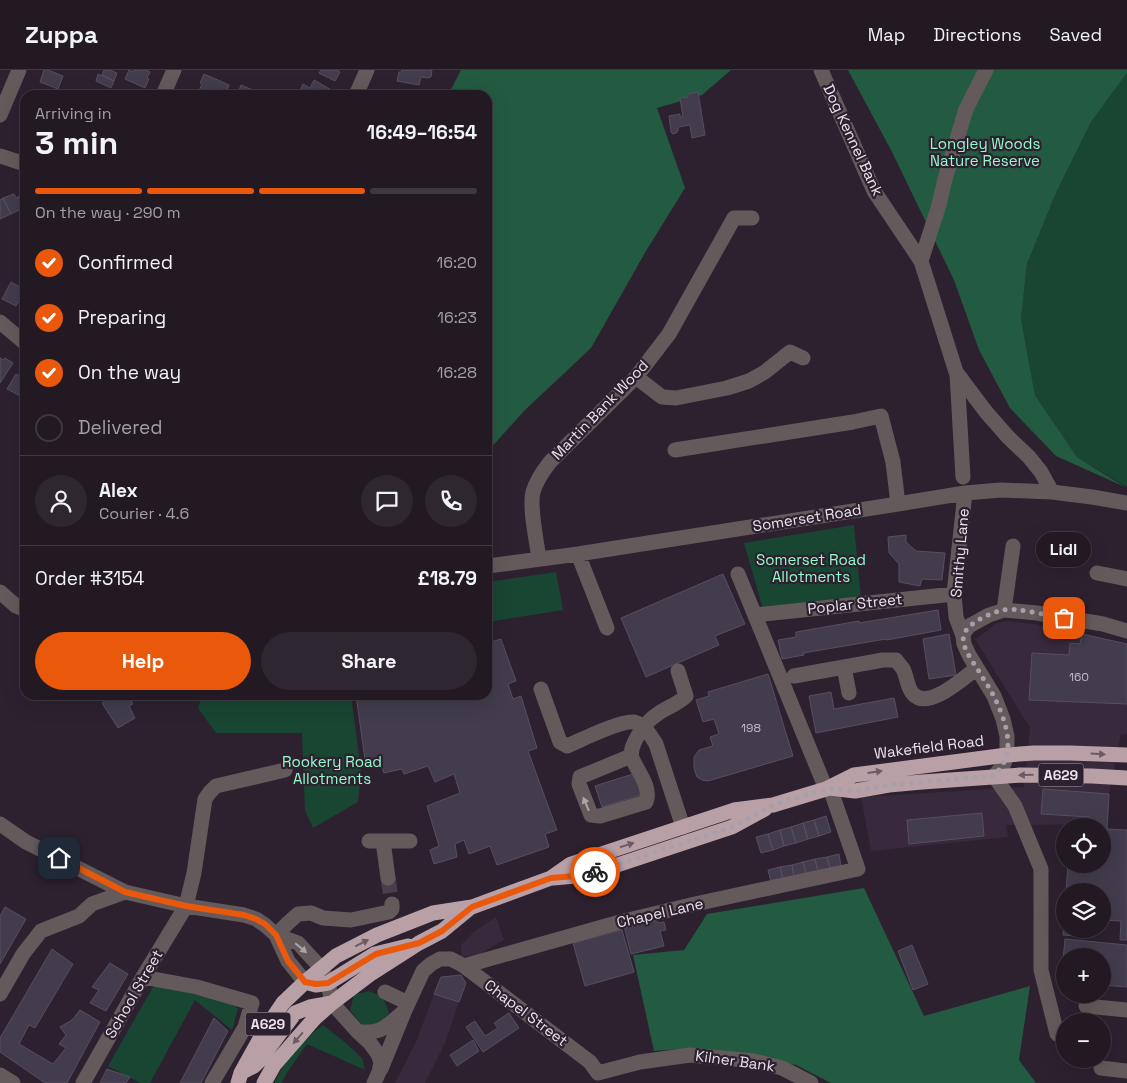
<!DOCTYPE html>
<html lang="en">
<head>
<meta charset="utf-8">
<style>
	body { margin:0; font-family:"Space Grotesk",sans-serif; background:#2e2630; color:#f1f3f6; height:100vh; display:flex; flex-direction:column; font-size:19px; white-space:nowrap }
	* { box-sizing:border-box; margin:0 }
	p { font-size:16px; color:#a2a0a6 }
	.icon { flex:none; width:28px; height:28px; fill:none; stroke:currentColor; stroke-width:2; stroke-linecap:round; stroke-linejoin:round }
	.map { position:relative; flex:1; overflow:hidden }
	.side { position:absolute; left:20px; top:20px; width:472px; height:610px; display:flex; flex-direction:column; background:#221923; border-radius:15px; box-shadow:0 5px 20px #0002,0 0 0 1px #3f3841 }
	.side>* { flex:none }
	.controls { position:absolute; left:1056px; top:748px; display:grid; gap:10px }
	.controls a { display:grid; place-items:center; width:55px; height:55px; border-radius:50%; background:#221923; box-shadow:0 5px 20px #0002,0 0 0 1px #3f3841; font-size:25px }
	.pin { position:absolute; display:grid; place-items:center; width:42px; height:42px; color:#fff; margin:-21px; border-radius:10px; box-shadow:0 2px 8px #0006 }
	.courier { position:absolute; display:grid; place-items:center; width:50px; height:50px; margin:-25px; border:4px solid #ea580c; border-radius:50%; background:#fff; color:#222; box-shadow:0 1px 6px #0007 }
	.bubble { position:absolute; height:35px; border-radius:18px; background:#221923; box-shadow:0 5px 20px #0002,0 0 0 1px #3f3841; font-size:16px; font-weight:600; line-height:35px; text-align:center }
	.head em { font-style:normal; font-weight:600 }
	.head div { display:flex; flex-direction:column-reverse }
	.head { display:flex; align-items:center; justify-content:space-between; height:85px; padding:0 15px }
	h1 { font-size:32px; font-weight:600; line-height:38px }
	.bar { display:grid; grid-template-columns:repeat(4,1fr); gap:8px 5px; align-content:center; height:60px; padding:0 15px }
	.bar i { height:6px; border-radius:4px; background:#3f3841 }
	.bar .current { background:#ea580c }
	.bar p { grid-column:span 4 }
	.line { display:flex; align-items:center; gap:12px; padding:0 15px; border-top:1px solid #3f3841 }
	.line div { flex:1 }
	.round { display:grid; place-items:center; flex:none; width:52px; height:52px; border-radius:26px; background:#2e2630 }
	ol { padding:0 15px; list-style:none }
	li { display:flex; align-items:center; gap:15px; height:55px }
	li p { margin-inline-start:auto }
	li .icon { padding:5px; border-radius:50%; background:#ea580c; color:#fff; stroke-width:4 }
	li:last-child { color:#a2a0a6 }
	li i { width:28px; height:28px; border:2px solid #3f3841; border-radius:50% }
	.button { display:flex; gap:10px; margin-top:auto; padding:10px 15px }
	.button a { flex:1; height:58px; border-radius:30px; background:#ea580c; color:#fff; font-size:20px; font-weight:600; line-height:58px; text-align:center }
	.button a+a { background:#2e2630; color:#f1f3f6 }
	header { display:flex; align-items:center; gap:30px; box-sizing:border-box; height:70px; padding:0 25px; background:#221923; border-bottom:1px solid #3f3841 }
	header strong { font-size:24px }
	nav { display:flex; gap:28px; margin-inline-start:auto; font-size:18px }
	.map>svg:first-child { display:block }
	.built { fill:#39293c }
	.green { fill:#184632 }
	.forest { fill:#235a42 }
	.building { fill:#423c4d; stroke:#554f61 }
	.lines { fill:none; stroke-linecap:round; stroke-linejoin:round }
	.minor-tunnel { stroke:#493e4b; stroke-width:15; stroke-dasharray:15 8; stroke-linecap:butt }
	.minor { stroke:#645a5c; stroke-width:15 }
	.highway { stroke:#b9a0a6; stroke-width:15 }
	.oneway { fill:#6c5a65 }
	.oneway2 { fill:#aea5ab }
	.done { stroke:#a89faa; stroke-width:5; stroke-dasharray:0 9 }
	.route { stroke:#ea580c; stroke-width:6 }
	.labels { text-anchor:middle; stroke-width:4.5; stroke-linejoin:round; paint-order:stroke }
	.number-label { font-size:12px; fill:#c0b9c4 }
	.shield { fill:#2d212f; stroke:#b1a9b3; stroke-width:1 }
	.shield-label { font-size:14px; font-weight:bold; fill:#eae3ec }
	.street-label { font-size:15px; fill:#eae3ec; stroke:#2d212f }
	.park-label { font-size:15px; fill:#93fbca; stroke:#2d212f }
</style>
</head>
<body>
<header>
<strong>Zuppa</strong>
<nav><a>Map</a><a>Directions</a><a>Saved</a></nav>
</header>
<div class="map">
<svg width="1127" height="1013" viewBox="0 0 1127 1013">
	<rect width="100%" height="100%" fill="#2d212f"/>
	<path class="built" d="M1005,551L1034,554L1127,574V664H1121L1103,754L1006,755L1008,767L871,781L861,727L1024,717L1030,658L975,569L987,561L995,554Z
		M496,847L504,870L478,885L461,887V875L475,861Z
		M434,924L459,932L445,973L425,1013H395L416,972Z"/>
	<path class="green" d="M1127,3V417L1077,387L1035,325L1021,249L1027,194L1056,123L1091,52Z
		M854,455L861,529L763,539L744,473Z
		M556,502L563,540L488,552V512Z
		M202,625H351L361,701L358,732L313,758L305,741L302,663H216L198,638Z
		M154,915L197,921L233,933L238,939L232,960L195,930L150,1013H140L108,996Z
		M369,921L383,927L389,943L380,954L362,955L350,940L354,925Z
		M323,955L347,974L362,988L365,1000L307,974L286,1004L282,1013H274C285,990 303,970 323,955Z"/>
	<path class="forest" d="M461,0H731L702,25L657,38L685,118L646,181L591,278L525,340L488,381V25H448Z
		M848,0H1127V3L1091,52L1056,123L1027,194L1021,249L1035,325L1077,387L1125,417L1056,386L1010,338L979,280L954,210L891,80Z
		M864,818L924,946L1030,916L1019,990L1036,1013H831L796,995L739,984L696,978L654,981L633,885L684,880L707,844Z"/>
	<path class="building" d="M44,0H48L63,6L58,19L40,12Z
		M104,0H110L117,3L114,11L102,5Z
		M129,0L133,2L134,0H146L150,2L147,8L149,9L145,18L125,9Z
		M321,0H338V1L340,2L335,11L319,3Z
		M402,0H431L432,1L431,7L428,8L421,7L419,15L397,11L399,2H401Z
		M98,4L114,11L111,18L96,11Z
		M204,4L229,15L225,25L216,21L215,25H210L199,21L202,14L200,13Z
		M314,10L335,22L334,25H303L299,23L303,14L310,18Z
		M241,15L255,21L253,25H237Z
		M698,22L705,65L692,68L690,55L678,57V61L676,63L673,64L671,62L669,46L680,44V47H683L680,28L688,27V24Z
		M25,123V142L23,138L11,144L3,128L14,124L16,128Z
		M3,128L11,144L0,149V130Z
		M11,212L20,217L22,213L25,214V235L18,232L16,236L2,229Z
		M0,288L4,290L5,288L13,293L0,313Z
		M16,304L24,308L23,310L25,311V322L22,327L7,319Z
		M906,465V472L916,481L945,483L942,510L922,509L920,516L899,512V494L889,483L888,467Z
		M723,504L745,554L715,566L719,575L646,607L621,548Z
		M938,540L941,560L887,570L886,569L803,583L804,585L782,589L778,570L796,567V562L859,551V553Z
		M949,564L956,605L929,609L923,569Z
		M1082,564L1127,574V634L1029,630L1032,583L1069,585L1070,573L1080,574Z
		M501,569L516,611L508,614L513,629L521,626L537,678L528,681L557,760L545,764L549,777L497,795L490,776L469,784L464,770L455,774L457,787L434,794L430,780L439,776L427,736L460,723L454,704L435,712L428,696L404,704L402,699L384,703L380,693L366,697L356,625H488V573Z
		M768,604L793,686L708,711L702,710L697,707L694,698V687L699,680L713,676L710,667L719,664L714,649L703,652L696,630L709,626L708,622Z
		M831,622L834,639L894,628L898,647L816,663L809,626Z
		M109,625H127L133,634L129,636L135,648L118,658L102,633L111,627Z
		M636,703L643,724L602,737L595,716Z
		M1043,719L1109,724L1107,759L1127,760V870H1120L1121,851L1102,850V821H1066L1068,794H1102V756H1090V747L1041,744Z
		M982,743L984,766L909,774L907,750Z
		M826,746L831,762L819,766L814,750Z
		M814,750L819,766L808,769L803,753Z
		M803,753L808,769L796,773L791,757Z
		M791,757L796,773L784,776L780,760Z
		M780,760L784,776L773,780L768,764Z
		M768,764L773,780L761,783L756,767Z
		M839,784L841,796L830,798L827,787Z
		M827,787L830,798L818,801L815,789Z
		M815,789L818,801L806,804L803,792Z
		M803,792L806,804L794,807L792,795Z
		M792,795L794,807L783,809L780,797Z
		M780,797L783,809L771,812L768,800Z
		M5,837L26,849L0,894V846Z
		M1065,842V859H1094L1093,867L1063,865Z
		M657,849L658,853L664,852L666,860L660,861L664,876L631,884L624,856Z
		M622,860L634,902L585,916L573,873Z
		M1065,869L1127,875V917L1102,915V886H1065V912H1061Z
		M912,875L928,914L913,920L898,881Z
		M52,879L73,894L35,958L29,955L19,974L53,994L66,978L59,974L66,965L60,957L72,950L80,940L100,952L67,1013H45L0,982V968Z
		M110,893L128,904L106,941L90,933L99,920L92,917Z
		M461,905L466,913L459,932L434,924L441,907Z
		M509,943L519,958L483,982L466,957L475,951L485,966L498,958L494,953Z
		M214,948L228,961L201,1013H180Z
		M473,970L479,981L457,996L450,985Z
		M107,999L130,1007L126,1013H100Z"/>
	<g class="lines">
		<path class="minor-tunnel" d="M388,808L392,834"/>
		<path class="minor" d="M821,0L874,121L921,191L956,302L986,342L1008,367L1029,387L1041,402L1052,422
			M163,25L174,0
			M356,25L367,0
			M0,45L19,0
			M0,86L25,94
			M921,191L939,135L945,109L966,39L986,0
			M0,252L25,273
			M957,304L963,407
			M636,307L662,327L676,328L727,318L749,311L765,302L790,282L803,288
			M675,380L853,352L881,346L893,392L898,434
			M965,423L954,524L956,547L963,566L964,574L969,585L994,626L1003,649L1007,666V685L1003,696L994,706L1015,736L1041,799V900L1057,964
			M578,484L607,558
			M539,489C537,473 529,437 533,422C536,411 543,401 550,392L636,307L669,264L734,148H752
			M488,496L578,484L898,434L965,423L1001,420L1052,422L1092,427L1127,433
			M1097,503L1127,509
			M738,504L826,719
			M0,522L16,536L25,540
			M1004,540L1013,476
			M755,545L954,524
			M963,566L965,561L969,556L989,545L1004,540L1037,543L1103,554L1127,561
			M844,597L849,623
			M794,606L883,590H896C898,593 901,596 903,599C907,606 907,618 913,624C929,641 964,607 977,598
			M541,619L560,672L567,676C581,670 621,650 634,652C645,655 651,666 656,674L683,757
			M631,686L580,707L579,714L591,745L600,746L646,732C652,717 637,701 632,688C630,681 633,675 636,669C642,657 648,650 659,643C668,637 678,634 686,626L678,601
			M0,754L26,772L125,822L186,836L244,845L256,849L265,855L276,865L298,873L321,898L328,913L332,933L358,962L370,973L378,984L381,993L379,1002L374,1013
			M369,771H410
			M383,771L388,808
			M276,865L289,852L298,844L311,843L323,848L351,850L389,842L392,839V834
			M276,865L288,891L305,912
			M464,896L620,852L695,834L858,799L830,718
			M143,907L197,917L252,933L245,957L212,1013
			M385,922L408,933
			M0,924L23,884L41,861L79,846L92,834L125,822
			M1086,936L1127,940
			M358,962C382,963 385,958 402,943
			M1101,998L1127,1001
			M381,999L405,940L423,901L431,894L440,889H451L464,896L590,992L598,1003
			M598,1003L640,992L690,985L754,991L782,998L811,1013
			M0,1005L13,1013
			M83,1013L143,907L186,836L194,803L205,729L210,722L216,716L285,700"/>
		<path class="highway" d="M830,718L855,721L889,715L922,712L1021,705L1092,706L1127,708
			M553,808L587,805L732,757L765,739
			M305,912L316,915L328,913L375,884L408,876
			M244,1001L254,996L259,991L295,943L310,937L332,933
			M238,1013L241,1003L266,958L283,933L305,912L336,886L377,865L433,843L472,837L551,808L571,794L734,740L773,735L826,719L854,705L1007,685L1034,683H1070L1127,685
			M264,1013L274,995L314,949L332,933L369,905L419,873L442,861L470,838"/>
	</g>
	<defs><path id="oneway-solid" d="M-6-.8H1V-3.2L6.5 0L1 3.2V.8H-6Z" transform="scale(1.25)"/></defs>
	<g class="oneway">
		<use href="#oneway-solid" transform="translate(1098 684) rotate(3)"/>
		<use href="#oneway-solid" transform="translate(875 702) rotate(-8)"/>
		<use href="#oneway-solid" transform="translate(1026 705) rotate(179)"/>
		<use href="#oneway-solid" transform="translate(627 775) rotate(-18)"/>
		<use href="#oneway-solid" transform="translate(362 873) rotate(-27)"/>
		<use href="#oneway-solid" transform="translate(298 968) rotate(131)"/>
	</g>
	<g class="oneway2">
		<use href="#oneway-solid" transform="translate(586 734) rotate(-113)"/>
		<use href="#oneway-solid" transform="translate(301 878) rotate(40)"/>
	</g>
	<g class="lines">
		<path class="done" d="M595,802L732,757L773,735L830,718L855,721L889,715L922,712L994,706C999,700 1004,694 1006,687C1014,664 996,627 983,608C977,597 967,586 964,574C961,564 967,558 975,552C983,547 994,542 1003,540C1016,537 1050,546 1064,548"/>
		<path class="route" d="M59,788L125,822L186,836L244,845L256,849L265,854L276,865L288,891L305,912L316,914L328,913L376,884L419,873L442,861L472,837L551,808L587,805L595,802"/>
	</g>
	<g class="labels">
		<g class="number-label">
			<text x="1079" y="611">160</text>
			<text x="751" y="662">198</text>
		</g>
		<g class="shield">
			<rect x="1038.5" y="693.5" width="45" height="23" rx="4"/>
			<rect x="245.5" y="942.5" width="45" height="23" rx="4"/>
		</g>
		<g class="shield-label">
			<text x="1061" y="710">A629</text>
			<text x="268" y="959">A629</text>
		</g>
		<g class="street-label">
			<text transform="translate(853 70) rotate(65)" y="5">Dog Kennel Bank</text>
			<text transform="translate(600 340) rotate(-46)" y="5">Martin Bank Wood</text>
			<text transform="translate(807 448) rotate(-9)" y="5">Somerset Road</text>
			<text transform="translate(960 483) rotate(-85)" y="5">Smithy Lane</text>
			<text transform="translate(855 534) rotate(-6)" y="5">Poplar Street</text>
			<text transform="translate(929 677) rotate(-7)" y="5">Wakefield Road</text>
			<text transform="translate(660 843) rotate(-13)" y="5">Chapel Lane</text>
			<text transform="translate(134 924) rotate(-60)" y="5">School Street</text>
			<text transform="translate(526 943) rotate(37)" y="5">Chapel Street</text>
			<text transform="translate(735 991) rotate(8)" y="5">Kilner Bank</text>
		</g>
		<g class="park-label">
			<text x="985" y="79">Longley Woods<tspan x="985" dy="17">Nature Reserve</tspan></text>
			<text x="811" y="495">Somerset Road<tspan x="811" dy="17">Allotments</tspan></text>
			<text x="332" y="697">Rookery Road<tspan x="332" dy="17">Allotments</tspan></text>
		</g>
	</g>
</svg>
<div class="controls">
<a><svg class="icon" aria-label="locate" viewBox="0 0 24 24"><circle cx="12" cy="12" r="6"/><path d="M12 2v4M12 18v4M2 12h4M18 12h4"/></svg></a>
<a><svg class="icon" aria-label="layers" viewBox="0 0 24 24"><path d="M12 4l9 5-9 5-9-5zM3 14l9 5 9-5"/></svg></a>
<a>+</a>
<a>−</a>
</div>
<div class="pin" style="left:1064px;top:548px;background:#ea580c"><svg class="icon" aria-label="bag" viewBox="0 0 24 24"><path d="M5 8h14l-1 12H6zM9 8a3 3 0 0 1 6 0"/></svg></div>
<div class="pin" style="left:59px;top:788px;background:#1f2937"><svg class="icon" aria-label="home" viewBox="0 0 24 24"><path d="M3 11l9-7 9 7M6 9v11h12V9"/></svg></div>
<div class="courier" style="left:595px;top:802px"><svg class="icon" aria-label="bike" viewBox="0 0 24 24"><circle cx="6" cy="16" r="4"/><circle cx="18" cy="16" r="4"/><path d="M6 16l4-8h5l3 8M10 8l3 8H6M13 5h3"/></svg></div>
<div class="bubble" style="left:1036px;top:462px;width:55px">Lidl</div>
<section class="side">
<div class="head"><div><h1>3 min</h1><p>Arriving in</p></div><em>16:49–16:54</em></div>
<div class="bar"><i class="current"></i><i class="current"></i><i class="current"></i><i></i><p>On the way · 290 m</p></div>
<ol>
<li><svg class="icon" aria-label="check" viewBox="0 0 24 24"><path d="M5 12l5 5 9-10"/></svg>Confirmed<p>16:20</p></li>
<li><svg class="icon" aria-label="check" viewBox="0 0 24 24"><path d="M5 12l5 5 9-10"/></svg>Preparing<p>16:23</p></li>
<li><svg class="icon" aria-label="check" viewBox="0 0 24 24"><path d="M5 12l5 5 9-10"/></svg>On the way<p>16:28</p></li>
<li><i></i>Delivered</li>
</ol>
<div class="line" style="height:90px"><a class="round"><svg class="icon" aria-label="person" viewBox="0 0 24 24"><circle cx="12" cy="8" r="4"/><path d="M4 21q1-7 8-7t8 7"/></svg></a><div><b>Alex</b><p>Courier · 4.6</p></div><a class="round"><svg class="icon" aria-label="chat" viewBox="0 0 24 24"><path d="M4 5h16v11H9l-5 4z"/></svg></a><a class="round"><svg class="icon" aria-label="phone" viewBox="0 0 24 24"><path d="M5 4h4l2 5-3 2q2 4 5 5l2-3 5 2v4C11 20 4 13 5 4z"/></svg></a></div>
<div class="line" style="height:65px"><div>Order #3154</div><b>£18.79</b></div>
<div class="button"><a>Help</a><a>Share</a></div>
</section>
</div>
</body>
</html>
